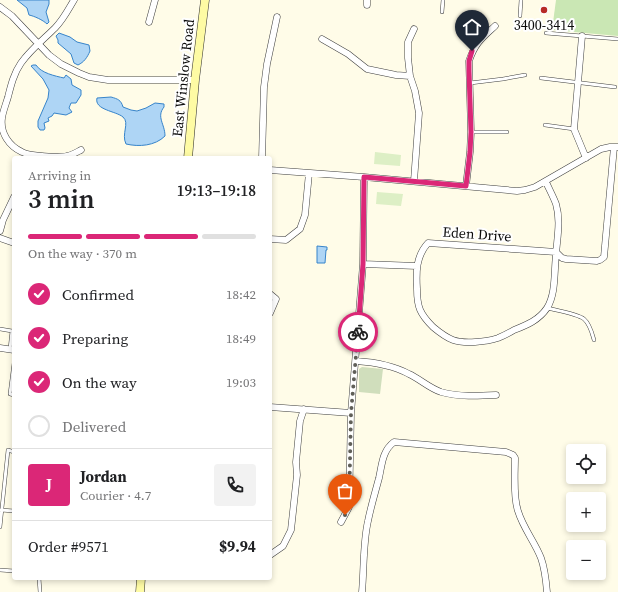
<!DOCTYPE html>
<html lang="en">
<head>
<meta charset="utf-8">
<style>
	body { margin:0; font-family:"Source Serif 4",serif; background:#f2f2f2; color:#202124; height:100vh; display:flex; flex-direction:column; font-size:15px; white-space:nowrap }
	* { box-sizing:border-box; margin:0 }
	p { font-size:13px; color:#757577 }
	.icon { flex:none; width:22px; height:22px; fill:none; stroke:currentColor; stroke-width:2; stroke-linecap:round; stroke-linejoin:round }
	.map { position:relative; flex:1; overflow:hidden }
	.drawer { position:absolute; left:12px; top:156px; width:260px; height:424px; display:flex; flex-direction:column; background:#fff; border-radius:4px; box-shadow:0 2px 6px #0003 }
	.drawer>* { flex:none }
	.tools { position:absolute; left:566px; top:444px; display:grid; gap:8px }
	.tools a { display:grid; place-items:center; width:40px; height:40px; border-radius:4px; background:#fff; box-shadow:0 2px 6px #0003; font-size:20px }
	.pin { position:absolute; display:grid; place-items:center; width:34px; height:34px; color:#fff; margin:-41px -17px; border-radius:50% 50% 50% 0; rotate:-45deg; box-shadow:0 0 4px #0007 }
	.pin .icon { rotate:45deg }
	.courier { position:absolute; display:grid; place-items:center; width:40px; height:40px; margin:-20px; border:3px solid #db2777; border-radius:50%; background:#fff; color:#222; box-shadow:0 1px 5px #0007 }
	.overview em { font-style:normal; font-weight:600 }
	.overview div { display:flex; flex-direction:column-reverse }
	.overview { display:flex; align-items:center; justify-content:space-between; height:68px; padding:0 16px }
	h1 { font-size:26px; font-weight:600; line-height:30px }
	.bar { display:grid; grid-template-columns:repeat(4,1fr); gap:6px 4px; align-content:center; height:48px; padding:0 16px }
	.bar i { height:5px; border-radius:3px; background:#e0e0e0 }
	.bar .selected { background:#db2777 }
	.bar p { grid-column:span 4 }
	.line { display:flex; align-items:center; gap:10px; padding:0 16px; border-top:1px solid #e0e0e0 }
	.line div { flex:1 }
	.round { display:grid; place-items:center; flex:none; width:42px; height:42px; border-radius:4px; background:#f2f2f2 }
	ol { padding:0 16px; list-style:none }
	li { display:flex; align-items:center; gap:12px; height:44px }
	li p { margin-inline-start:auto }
	li .icon { padding:4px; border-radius:50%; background:#db2777; color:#fff; stroke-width:4 }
	li:last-child { color:#757577 }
	li i { width:22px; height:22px; border:2px solid #e0e0e0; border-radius:50% }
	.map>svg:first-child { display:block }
	.green { fill:#cae7b4 }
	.cemetery { fill:#d0debc }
	.pitch { fill:#ddefc5 }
	.water { fill:#aed5f5; stroke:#3784ca }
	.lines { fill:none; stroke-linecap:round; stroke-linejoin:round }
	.service-casing { stroke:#3e3e3e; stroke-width:4 }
	.minor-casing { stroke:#3e3e3e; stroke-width:7 }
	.secondary-casing { stroke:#2d2d2d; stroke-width:9 }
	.service { stroke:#fff; stroke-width:3 }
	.minor { stroke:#fff; stroke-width:6 }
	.secondary { stroke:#fefba4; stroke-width:8 }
	.done { stroke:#605f58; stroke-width:4; stroke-dasharray:0 7.2 }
	.route { stroke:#db2777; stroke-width:5 }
	.poi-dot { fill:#b72b26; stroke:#fff; stroke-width:1.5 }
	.labels { text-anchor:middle; stroke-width:4; stroke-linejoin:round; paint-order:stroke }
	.poi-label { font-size:14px; fill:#0b0b0b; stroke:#fff }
	.street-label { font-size:14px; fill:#0b0b0b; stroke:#fff }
</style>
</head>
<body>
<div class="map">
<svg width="618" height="592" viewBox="0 0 618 592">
	<rect width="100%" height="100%" fill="#fffce8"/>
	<path class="green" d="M556,0H618V36L552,30Z"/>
	<path class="cemetery" d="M362,367L383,369L380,394L359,392V369Z"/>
	<path class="pitch" d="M375,152L401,155L400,166L374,164Z
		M377,192L403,194L401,206L376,204Z"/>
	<path class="water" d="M17,0H49V4L46,12L49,22L47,24C43,20 34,16 29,15L27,8Z
		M59,33L70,37L77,42L89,45L90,51C87,58 84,62 78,65L74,63L71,54L58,43V40L56,36Z
		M33,65H36C41,73 55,76 64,78L66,75L71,79L72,85L81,90V95L76,103H71L69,108L72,112L66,115L54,113L52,116L48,118L49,121L44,123L45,128L44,130H40L38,127V121L48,98L49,90L43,79L31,66Z
		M111,97C118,99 121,100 123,107L131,110L137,111L146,108L155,103L164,104V107C156,117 165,124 165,136C155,146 139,147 126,144C121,134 130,123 123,117C116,111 94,110 97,98Z
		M317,246L327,247V250H326L325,263H317Z"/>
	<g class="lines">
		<g class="service-casing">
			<path id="service" d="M442,12L443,0
				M520,16L521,0
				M546,33L618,39
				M541,78L615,87
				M470,83L503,79L525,75
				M545,125L574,129
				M471,132H507
				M547,308C555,310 578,314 584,319C590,324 592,333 594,340
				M0,329L12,331L10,349
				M14,363L10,394L14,395
				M1,510L14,511
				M0,527L8,450L14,452
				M0,570L14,571
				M39,578L40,592"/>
		</g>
		<g class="minor-casing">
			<path id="minor" d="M74,0C68,10 63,20 55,28C44,39 31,49 21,63C14,73 11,85 8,97C6,104 3,111 2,118C0,133 9,146 22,152C29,156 60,158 67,156C72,155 77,152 81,150
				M367,5V0
				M0,7L12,16L49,55L61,64L79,73L89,77L108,80H195
				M149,22L155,0
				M582,36L574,129L586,158
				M322,39L348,54L367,69L396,75L410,76
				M262,158L264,87L267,64L277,17
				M270,170L364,177L517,191L525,190L535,187L601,149L610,147H618
				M414,181L419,113L415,91L410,76L408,58V42L414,29
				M546,182C549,189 553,196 556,204C561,221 557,238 556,255C554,272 556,294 547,308C539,320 527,325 514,330C509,333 503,336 498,338C486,342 464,344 453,340C445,337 439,332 433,327C420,314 417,307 417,289C416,272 416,256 428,243L556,252
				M466,186L470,152L471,132L469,61C475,43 482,38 495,26
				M0,231L3,220L14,197
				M0,238L14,243
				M270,239L286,240L300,229L305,215L309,173
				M556,252L562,258L566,259L597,261L600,260L604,257L614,147
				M363,264L417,266
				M270,294L276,299L270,313
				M0,348L14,350
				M356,361C372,362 394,366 409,374C420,379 429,388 441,392C459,397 478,396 496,395
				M270,407L351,413
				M341,522L349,507L351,413L363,264L364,177
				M270,555L283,546L291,530L297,475L296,462L300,421L304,409
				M362,592C364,570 363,542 368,521C371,506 375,493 379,478C382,465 382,451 394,442L506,452L513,455L515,458C515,473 513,497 518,511C523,528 535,542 541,558C545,569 546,580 547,592"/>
		</g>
		<g class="secondary-casing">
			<path id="secondary" d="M188,158L195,80L205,0
				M140,592L141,578"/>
		</g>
		<use href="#service" class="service"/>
		<use href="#minor" class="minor"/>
		<use href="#secondary" class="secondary"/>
	</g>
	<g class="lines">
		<path class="done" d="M345,515L349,507L351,413L358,332"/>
		<path class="route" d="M358,332L363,264L364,177L466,186L470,152L471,132L469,71V61L472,51"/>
	</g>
	<circle class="poi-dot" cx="544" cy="10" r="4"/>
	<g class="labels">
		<g class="poi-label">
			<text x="544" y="30">3400-3414</text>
		</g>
		<g class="street-label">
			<text transform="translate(183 78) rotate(-84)" y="5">East Winslow Road</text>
			<text transform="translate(477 234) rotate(4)" y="5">Eden Drive</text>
		</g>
	</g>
</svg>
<div class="tools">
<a><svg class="icon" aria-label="locate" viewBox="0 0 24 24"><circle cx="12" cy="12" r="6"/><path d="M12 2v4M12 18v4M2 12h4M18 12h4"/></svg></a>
<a>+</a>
<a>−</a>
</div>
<div class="pin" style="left:345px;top:515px;background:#ea580c"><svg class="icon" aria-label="bag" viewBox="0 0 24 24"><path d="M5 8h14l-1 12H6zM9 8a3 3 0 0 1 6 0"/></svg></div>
<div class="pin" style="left:472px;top:51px;background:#1f2937"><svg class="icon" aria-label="home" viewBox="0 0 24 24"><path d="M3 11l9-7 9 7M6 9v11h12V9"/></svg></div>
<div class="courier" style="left:358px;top:332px"><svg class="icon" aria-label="bike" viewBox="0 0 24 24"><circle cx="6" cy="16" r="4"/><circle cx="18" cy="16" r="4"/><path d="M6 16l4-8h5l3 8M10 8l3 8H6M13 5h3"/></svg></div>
<section class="drawer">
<div class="overview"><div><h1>3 min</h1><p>Arriving in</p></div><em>19:13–19:18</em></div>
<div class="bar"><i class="selected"></i><i class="selected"></i><i class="selected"></i><i></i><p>On the way · 370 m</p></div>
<ol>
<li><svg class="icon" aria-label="check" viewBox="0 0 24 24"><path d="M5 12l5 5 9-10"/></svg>Confirmed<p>18:42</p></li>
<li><svg class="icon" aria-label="check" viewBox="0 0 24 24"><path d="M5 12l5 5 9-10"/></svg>Preparing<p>18:49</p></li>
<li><svg class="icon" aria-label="check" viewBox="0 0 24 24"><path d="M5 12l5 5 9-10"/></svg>On the way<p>19:03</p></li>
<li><i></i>Delivered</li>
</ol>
<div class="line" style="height:72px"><b class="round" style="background:#db2777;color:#fff">J</b><div><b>Jordan</b><p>Courier · 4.7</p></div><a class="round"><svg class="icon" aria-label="phone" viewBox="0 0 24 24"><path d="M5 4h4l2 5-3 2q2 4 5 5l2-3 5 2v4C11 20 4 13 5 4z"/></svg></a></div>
<div class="line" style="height:52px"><div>Order #9571</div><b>$9.94</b></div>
</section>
</div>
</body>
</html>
